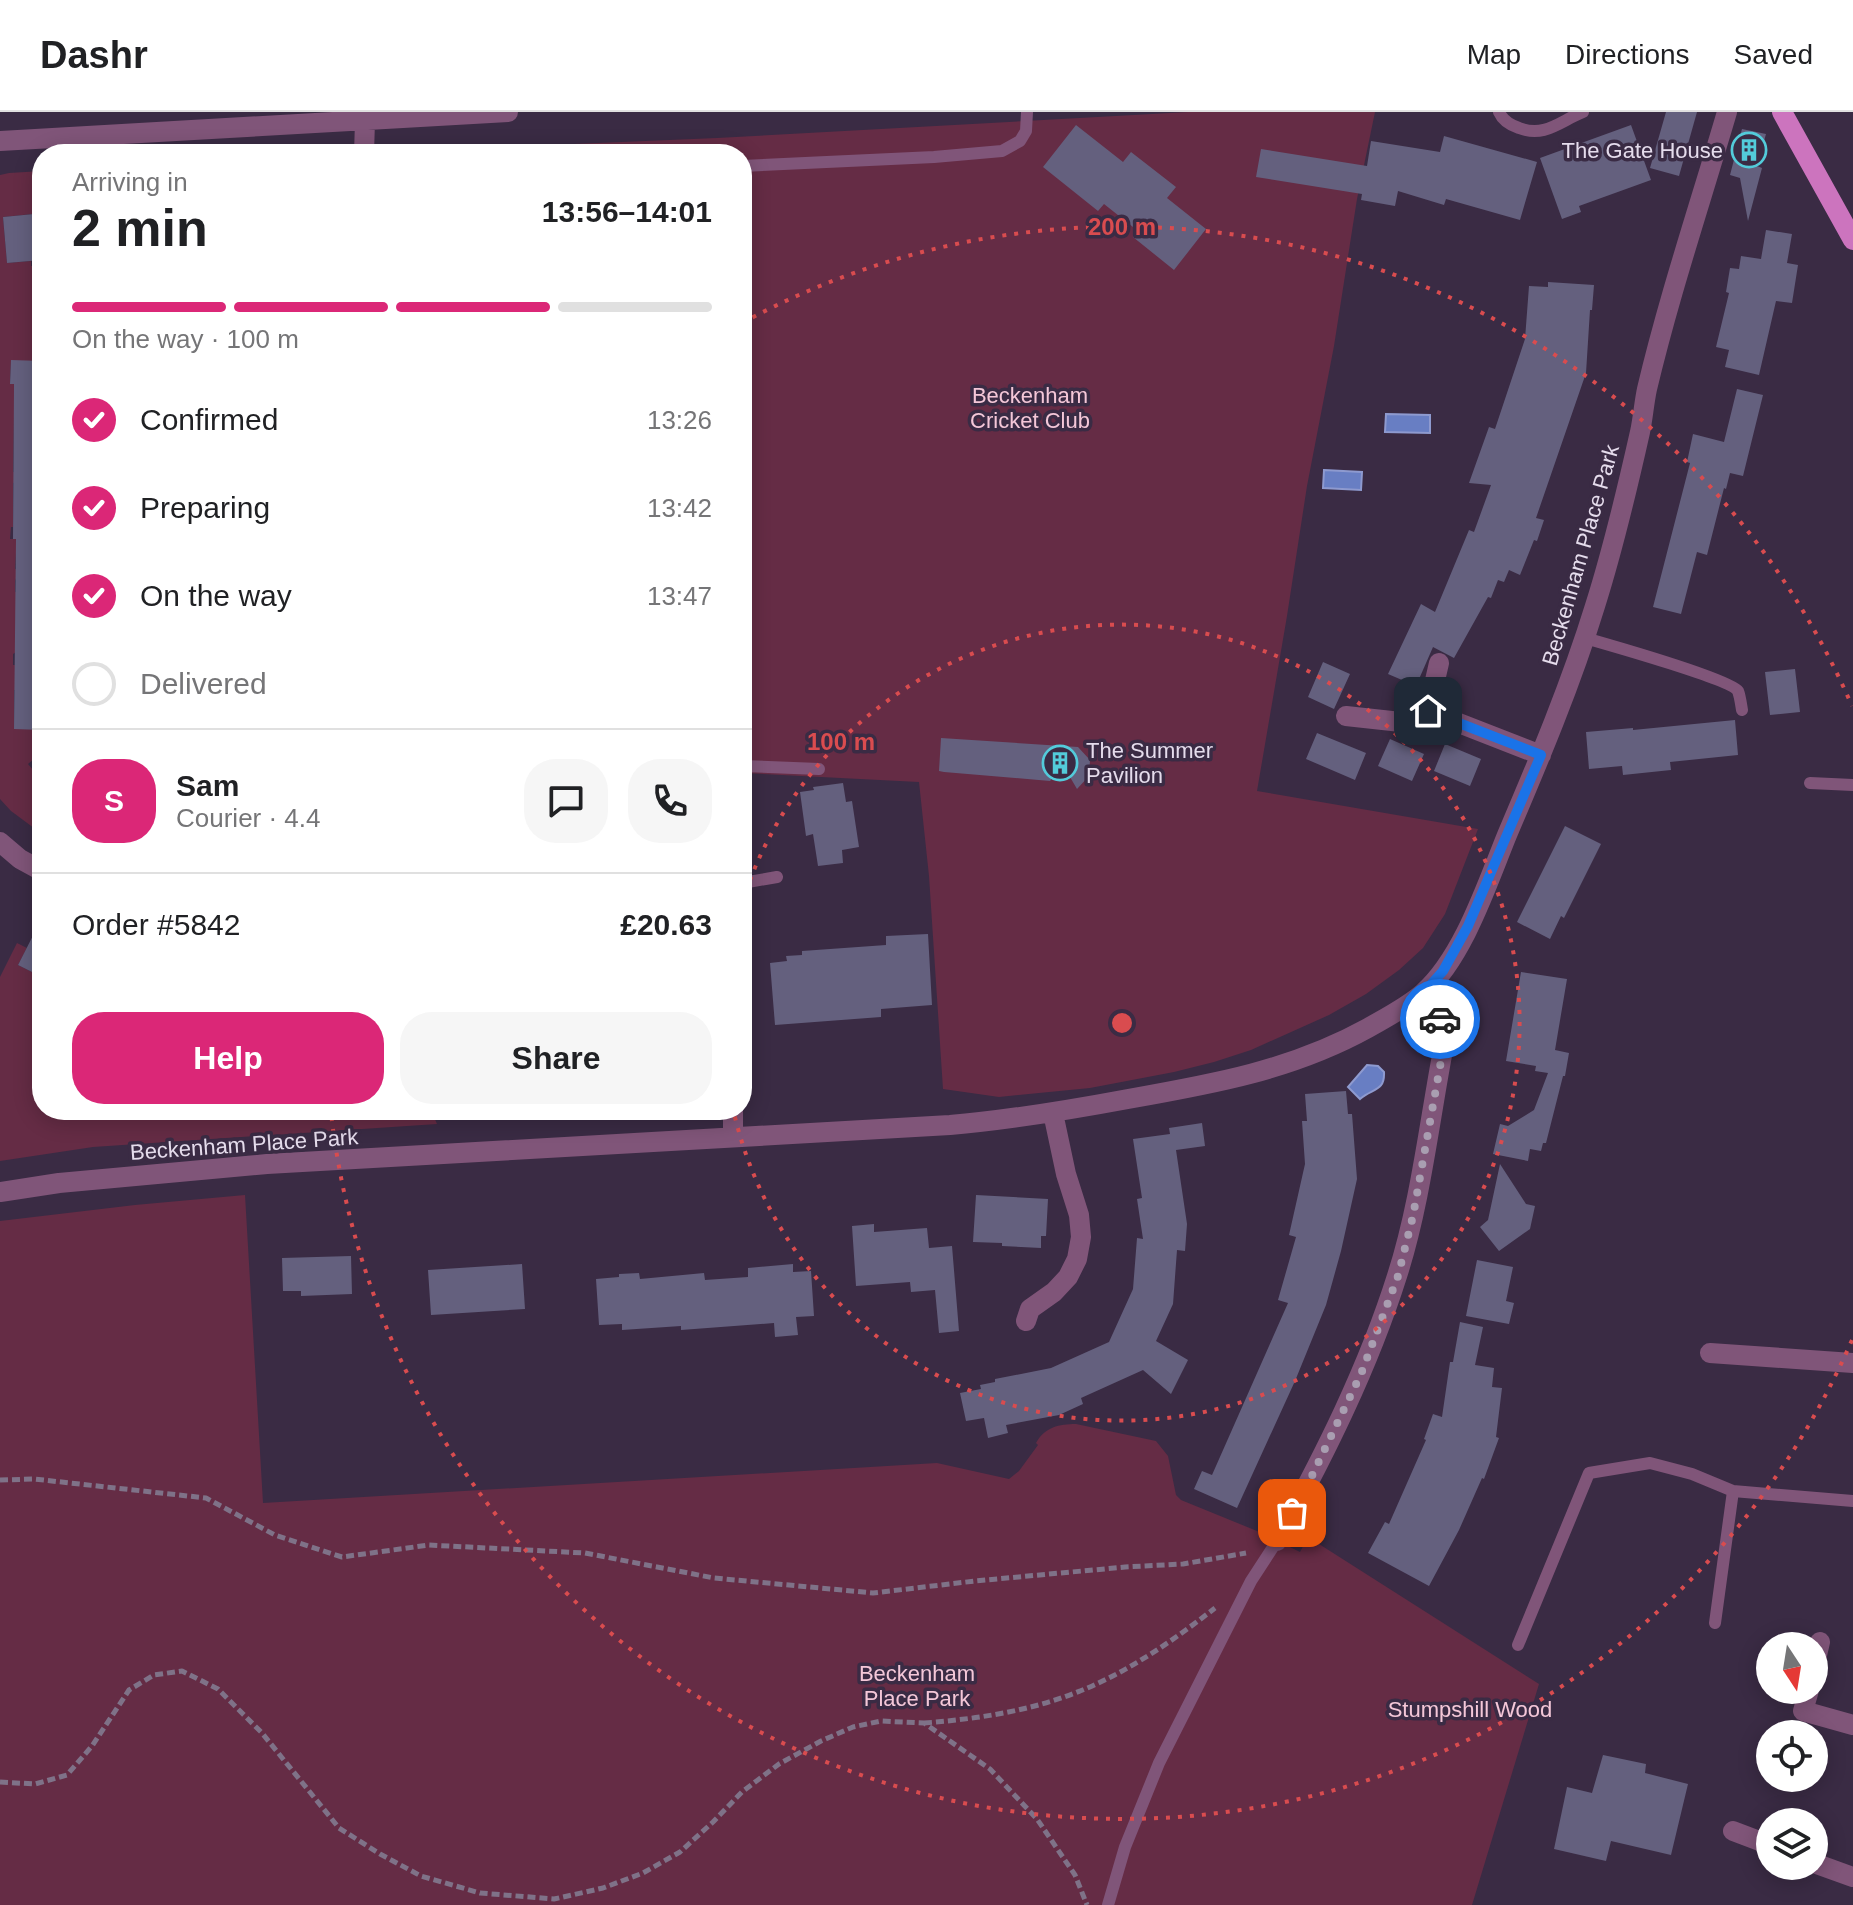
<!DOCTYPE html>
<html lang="en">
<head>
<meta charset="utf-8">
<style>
	body { margin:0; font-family:Helvetica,sans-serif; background:#f6f6f6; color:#202124; height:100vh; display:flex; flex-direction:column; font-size:30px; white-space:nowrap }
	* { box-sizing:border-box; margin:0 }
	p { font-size:26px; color:#757577 }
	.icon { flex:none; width:44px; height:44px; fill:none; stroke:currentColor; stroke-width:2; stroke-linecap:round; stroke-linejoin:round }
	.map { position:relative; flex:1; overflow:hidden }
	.sheet { position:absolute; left:32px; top:32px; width:720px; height:976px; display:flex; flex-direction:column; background:#fff; border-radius:32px; box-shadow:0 4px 20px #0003 }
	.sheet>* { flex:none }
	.needle { width:52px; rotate:168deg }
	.tools { position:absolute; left:1756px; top:1520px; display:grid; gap:16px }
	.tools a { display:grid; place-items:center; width:72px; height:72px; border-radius:50%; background:#fff; box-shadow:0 4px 20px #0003; font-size:40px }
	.pin { position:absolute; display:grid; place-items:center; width:68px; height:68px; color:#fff; margin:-34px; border-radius:16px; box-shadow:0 4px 12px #0006 }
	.courier { position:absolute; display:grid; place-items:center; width:80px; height:80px; margin:-40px; border:6px solid #1a73e8; border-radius:50%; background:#fff; color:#222; box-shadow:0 2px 10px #0007 }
	.headline em { font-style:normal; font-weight:700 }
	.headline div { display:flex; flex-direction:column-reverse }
	.headline { display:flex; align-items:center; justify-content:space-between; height:136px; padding:0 40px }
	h1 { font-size:52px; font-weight:700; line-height:60px }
	.bar { display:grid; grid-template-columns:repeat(4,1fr); gap:12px 8px; align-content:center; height:96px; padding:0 40px }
	.bar i { height:10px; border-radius:6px; background:#e0e0e0 }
	.bar .selected { background:#db2777 }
	.bar p { grid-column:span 4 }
	.line { display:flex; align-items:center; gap:20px; padding:0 40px; border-top:2px solid #e0e0e0 }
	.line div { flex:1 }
	.round { display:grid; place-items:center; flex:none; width:84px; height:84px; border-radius:32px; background:#f6f6f6 }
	ol { padding:0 40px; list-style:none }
	li { display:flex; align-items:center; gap:24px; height:88px }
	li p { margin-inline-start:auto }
	li .icon { padding:8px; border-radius:50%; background:#db2777; color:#fff; stroke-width:4 }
	li:last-child { color:#757577 }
	li i { width:44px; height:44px; border:4px solid #e0e0e0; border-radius:50% }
	.cta { display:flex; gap:16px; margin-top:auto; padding:16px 40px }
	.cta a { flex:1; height:92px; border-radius:32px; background:#db2777; color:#fff; font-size:32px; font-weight:700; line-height:92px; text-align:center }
	.cta a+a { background:#f6f6f6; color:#202124 }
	header { display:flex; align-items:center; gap:48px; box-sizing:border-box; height:112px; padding:0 40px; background:#fff; border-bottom:2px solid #e0e0e0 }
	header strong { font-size:38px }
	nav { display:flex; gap:44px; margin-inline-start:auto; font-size:28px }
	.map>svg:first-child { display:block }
	.green { fill:#652c45 }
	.water { fill:#687ec3; stroke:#8e9acf; stroke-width:2 }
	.building { fill:#64607e }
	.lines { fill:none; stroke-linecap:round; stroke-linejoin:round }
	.path { stroke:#7f7288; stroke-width:5; stroke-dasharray:8 4; stroke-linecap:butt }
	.service { stroke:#805579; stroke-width:12 }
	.minor { stroke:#805579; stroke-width:20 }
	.primary { stroke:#cc74be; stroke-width:20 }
	.done { stroke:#a99eb1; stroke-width:8; stroke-dasharray:0 14.4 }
	.route { stroke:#1a73e8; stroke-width:10 }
	.ring { fill:none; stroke:#d94c4f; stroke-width:4; stroke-dasharray:4 8 }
	.labels { text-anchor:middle; stroke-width:7; stroke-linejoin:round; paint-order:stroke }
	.poi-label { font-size:22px; fill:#e5dcec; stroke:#3a2b44; text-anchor:end }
	.park-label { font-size:22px; fill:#f4c7d8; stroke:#3a2b44 }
	.street-label { font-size:22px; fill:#e5dcec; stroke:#3a2b44 }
	.centre { fill:#d94c4f; stroke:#3a2b44; stroke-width:4 }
	.ring-label { font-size:24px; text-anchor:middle; font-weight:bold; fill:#d94c4f; stroke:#3a2b44; stroke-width:7; stroke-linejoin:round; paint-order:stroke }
</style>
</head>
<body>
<header>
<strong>Dashr</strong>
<nav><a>Map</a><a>Directions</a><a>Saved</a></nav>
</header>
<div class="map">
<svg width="1853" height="1793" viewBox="0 0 1853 1793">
	<rect width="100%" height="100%" fill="#3a2b44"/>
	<path class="green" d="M1188,0H1375L1357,87L1334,234L1307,374L1287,504L1257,679L1478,717L1445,802L1423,836L1399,858L1366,882L1329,903L1251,938L1214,950L1174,960L1090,976L999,985L943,977L929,764L919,670L742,661V42H409L416,39L456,37L717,26Z
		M42,59V107L34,108L33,102L3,105L7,151L31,149V154H35V157H42V249H11L10,271L18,272L14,305L13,360L39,361L13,371V415H11L10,427H33L42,440L16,441L15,457L19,458L15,469V480L42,481V524L13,542V553H35L17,578H14V616L42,606V640L28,652L39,665L38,667L42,673V722L11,699L0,687V63L9,61Z
		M17,831L27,836L18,853L36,862V870L42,873V998H431L437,1012L93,1035L0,1049V865Z
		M245,1083L263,1391L937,1351L1009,1367L1019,1359L1038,1333L1036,1331C1045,1315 1059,1312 1076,1312L1156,1329L1168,1344L1176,1383L1181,1388L1257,1419L1300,1440L1308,1425L1539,1572L1472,1793H0V1109L135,1093Z"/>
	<path class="water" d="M1386,302L1430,303V321L1385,320Z
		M1324,358L1362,360L1361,378L1323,376Z
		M1367,953L1378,954L1384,960C1385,980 1372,976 1360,987L1348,975Z"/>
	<path class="building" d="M1666,0H1697L1679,64L1650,56Z
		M1076,13L1123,50L1131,40L1176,75L1167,86L1206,117L1174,158L1133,125L1138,119L1104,92L1098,99L1043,55Z
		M1631,13L1651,68L1579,94L1581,100L1562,107L1540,46Z
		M1742,17L1766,22L1757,54L1762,56L1748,109L1740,66L1730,63Z
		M1444,24L1537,50L1520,108L1446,87L1444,93L1398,79L1395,94L1361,88L1362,82L1256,65L1261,37L1367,54L1371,29L1440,40Z
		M34,102V108L42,107V148L7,151L3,105Z
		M1766,118L1792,122L1787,151L1798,153L1792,191L1776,189L1759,263L1725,255L1729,238L1716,235L1729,181L1726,180L1730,156L1739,157L1741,144L1761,147Z
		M1548,170L1594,173L1592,198H1590L1586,261L1536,406L1544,408L1537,429L1534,428L1520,463L1509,458L1504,470L1498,468L1491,486L1488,485L1454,546L1433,535L1416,574L1388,562L1421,492L1435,500L1469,418L1474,420L1491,373L1469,371L1489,315L1495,317L1525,227L1529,174L1548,175Z
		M11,248L42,249V481H40V524H42V618L14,617L16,427H13L14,272H10Z
		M1737,277L1763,283L1743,364L1730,361L1726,377L1724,376L1707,443L1697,440L1681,502L1653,495L1690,351L1687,350L1693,322L1724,330Z
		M1323,550L1350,562L1334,597L1308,585Z
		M1795,557L1800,600L1770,603L1765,560Z
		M1735,608L1738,643L1670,650L1671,658L1623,663L1622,654L1589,657L1586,620L1633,616V618Z
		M1317,621L1366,641L1355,668L1306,647Z
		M941,626L1078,635L1090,648L1089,664L1077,677L1063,653L1050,669L944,660L939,659Z
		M1390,627L1424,642L1412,669L1378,654Z
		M1445,632L1481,647L1470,674L1434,659Z
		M843,671L846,690L852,689L859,735L842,738L843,751L818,754L813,722L806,724L800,680L814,678L813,675Z
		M1565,714L1601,732L1564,806L1561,804L1550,827L1517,810Z
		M42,806V865L18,853Z
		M928,822L932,893L881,897V905L775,913L770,851L787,849L786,844L802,843V839L886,833V824Z
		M1521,860L1567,867L1555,938L1569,941L1565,964H1563L1546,1031H1543L1541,1039L1530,1037L1528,1049L1493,1042L1500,1012L1508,1014L1534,998L1548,961L1535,959L1536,954L1506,949Z
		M1346,979L1348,1002H1352L1357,1067L1341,1139L1326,1193L1295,1269L1237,1396L1194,1377L1202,1359L1212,1363L1288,1191L1278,1188L1296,1125L1289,1123L1305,1052L1302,1009H1307L1305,982Z
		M1202,1011L1205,1034L1176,1038L1187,1112L1185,1139L1177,1138L1173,1192L1156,1229L1188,1248L1171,1282L1143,1258L1081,1286L1083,1292L1059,1303L1006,1313L1008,1321L988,1326L984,1306L966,1309L960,1281L981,1277L980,1273L995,1270V1267L1051,1256L1109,1230L1133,1177L1137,1126L1143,1127L1137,1087L1142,1086L1133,1027L1170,1022L1169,1016Z
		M1500,1052L1526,1092L1535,1094L1530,1117L1499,1139L1480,1115L1488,1108Z
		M976,1083L1048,1087L1046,1124H1041V1136L1002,1134V1131L973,1130Z
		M874,1112V1120L927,1116L929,1136L952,1134L959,1219L939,1221L935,1178L911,1180L910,1170L856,1174L852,1114Z
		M351,1144L352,1182L301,1184V1179H283L282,1146Z
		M1477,1148L1513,1155L1506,1189L1514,1191L1509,1212L1466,1204Z
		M522,1152L525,1197L431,1203L428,1158Z
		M793,1152V1160L811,1159L814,1204L796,1205L798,1223L775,1225L774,1211L681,1218V1214L622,1218V1212L599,1213L596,1167L619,1165V1162L639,1161L640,1167L704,1161L705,1168L748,1165V1156Z
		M1460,1210L1483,1215L1475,1253L1494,1256L1492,1275L1502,1276L1496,1325L1499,1326L1484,1367L1482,1366L1459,1418L1429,1474L1368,1441L1385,1410L1389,1412L1426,1328L1424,1327L1433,1302L1442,1305L1450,1250H1453Z
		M1603,1643L1646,1652L1645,1661L1688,1672L1671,1743L1611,1729L1606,1749L1554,1737L1567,1675L1592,1681Z"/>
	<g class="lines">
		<path class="path" d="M0,1368L34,1367L206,1386L275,1423L342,1445L429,1433L585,1441L714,1466L873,1481L975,1469L1125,1455L1183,1452L1246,1441
			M924,1611C977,1607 1031,1599 1080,1579C1128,1560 1174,1528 1215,1496
			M0,1670L35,1672L67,1663L92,1634L129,1578L154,1563L182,1559L218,1577L262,1621L339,1716L380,1742L421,1764L480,1781L554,1787L603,1776L643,1761L680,1740L713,1710L742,1680L779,1652L821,1629L853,1615L881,1609L924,1611L990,1657L1037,1707L1075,1763L1087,1793"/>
		<path class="service" d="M1499,0C1503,9 1510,13 1519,16C1545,26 1560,9 1583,0
			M742,54L934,45L1002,39L1020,29L1026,19L1027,0
			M1585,526C1606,532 1730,567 1738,579C1740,584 1741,592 1742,598
			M742,654L819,657
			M1810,671L1853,673
			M742,771L777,765
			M1715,1511L1733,1379L1853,1389
			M1518,1533L1589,1361L1650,1351L1692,1362L1733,1379
			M1108,1793L1125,1735L1159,1651L1251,1469L1277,1429"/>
		<path class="minor" d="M0,29L508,0
			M364,42L365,9
			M1428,599L1439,551
			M1346,604L1401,610L1428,599L1541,643
			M0,730L20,747L42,759
			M733,1025V998
			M0,1080L59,1071L267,1052L950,1013C1010,1008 1069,998 1128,987C1213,972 1292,958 1368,916C1387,905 1407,895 1423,881C1463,846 1487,772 1507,723C1539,648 1571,572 1595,494C1613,437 1627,378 1640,320C1643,306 1644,291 1647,277C1669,184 1700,92 1727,0
			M1026,1209L1030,1197L1054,1180L1068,1165L1077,1147L1081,1125L1079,1103L1066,1062L1053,1001
			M1710,1241L1853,1251
			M1277,1429C1324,1344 1368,1256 1397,1164C1420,1093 1429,1012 1443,938C1444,914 1438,898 1426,878
			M1814,1556L1820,1530
			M1809,1578L1803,1599L1853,1613
			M1733,1719L1770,1733
			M1814,1751L1853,1765"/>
		<path class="primary" d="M1782,0L1853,128"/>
	</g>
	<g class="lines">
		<path class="done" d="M1292,1401L1307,1374L1361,1262L1398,1164L1413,1104L1443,938V926L1440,907"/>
		<path class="route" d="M1428,599L1541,643L1468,814L1443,859L1426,878L1440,907"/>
	</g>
	<g class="ring">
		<path d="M742 791A398 398 0 1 1 734 1001"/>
		<path d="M1852 1228A796 796 0 0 1 331 1001M742 211A796 796 0 0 1 1852 594"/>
	</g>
	<defs>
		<g id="building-ring" transform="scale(1.8)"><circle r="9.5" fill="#3a2b44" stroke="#53cbda" stroke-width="1.5"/><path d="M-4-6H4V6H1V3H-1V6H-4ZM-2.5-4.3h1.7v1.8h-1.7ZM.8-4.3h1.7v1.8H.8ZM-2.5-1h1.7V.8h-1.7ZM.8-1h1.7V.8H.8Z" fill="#53cbda"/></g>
	</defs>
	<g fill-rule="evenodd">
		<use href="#building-ring" x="1749" y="38"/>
		<use href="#building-ring" x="1060" y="651"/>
	</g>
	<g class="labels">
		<g class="poi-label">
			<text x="1723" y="46">The Gate House</text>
			<text x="1086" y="646" text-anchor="start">The Summer<tspan x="1086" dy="25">Pavilion</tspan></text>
		</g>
		<g class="park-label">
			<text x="1030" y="291">Beckenham<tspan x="1030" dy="25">Cricket Club</tspan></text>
			<text x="917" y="1569">Beckenham<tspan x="917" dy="25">Place Park</tspan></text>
			<text x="1470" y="1605">Stumpshill Wood</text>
		</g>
		<g class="street-label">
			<text transform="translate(1580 443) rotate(-74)" y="8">Beckenham Place Park</text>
			<text transform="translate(244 1032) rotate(-4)" y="8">Beckenham Place Park</text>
		</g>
	</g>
	<circle cx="1122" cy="911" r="12" class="centre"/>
	<g class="ring-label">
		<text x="1122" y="123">200 m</text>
		<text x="841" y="638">100 m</text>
	</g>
</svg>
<div class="tools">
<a><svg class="needle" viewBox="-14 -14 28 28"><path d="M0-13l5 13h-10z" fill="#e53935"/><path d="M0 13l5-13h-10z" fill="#757577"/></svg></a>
<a><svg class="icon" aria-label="locate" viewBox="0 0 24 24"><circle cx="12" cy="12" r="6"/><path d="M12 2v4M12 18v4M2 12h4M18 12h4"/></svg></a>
<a><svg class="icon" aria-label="layers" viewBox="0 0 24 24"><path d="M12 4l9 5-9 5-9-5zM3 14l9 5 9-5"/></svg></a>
</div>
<div class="pin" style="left:1292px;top:1401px;background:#ea580c"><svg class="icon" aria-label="bag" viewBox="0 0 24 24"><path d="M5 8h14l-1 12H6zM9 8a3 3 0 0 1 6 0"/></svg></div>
<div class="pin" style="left:1428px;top:599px;background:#1f2937"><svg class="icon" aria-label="home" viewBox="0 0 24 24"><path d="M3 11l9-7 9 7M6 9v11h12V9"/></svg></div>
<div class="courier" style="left:1440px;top:907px"><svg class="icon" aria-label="car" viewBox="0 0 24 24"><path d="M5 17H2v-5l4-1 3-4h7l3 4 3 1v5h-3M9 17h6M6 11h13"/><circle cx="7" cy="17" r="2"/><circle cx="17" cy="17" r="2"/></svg></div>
<section class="sheet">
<div class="headline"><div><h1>2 min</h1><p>Arriving in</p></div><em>13:56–14:01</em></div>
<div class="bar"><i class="selected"></i><i class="selected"></i><i class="selected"></i><i></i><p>On the way · 100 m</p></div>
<ol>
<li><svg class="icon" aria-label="check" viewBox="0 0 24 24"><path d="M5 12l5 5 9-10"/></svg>Confirmed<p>13:26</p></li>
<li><svg class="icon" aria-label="check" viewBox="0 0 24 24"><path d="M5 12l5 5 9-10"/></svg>Preparing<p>13:42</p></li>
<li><svg class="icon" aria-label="check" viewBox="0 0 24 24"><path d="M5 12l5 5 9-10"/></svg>On the way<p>13:47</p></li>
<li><i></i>Delivered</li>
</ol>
<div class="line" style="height:144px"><b class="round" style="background:#db2777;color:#fff">S</b><div><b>Sam</b><p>Courier · 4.4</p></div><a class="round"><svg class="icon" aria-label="chat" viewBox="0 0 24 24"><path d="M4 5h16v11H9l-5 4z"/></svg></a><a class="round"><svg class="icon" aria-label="phone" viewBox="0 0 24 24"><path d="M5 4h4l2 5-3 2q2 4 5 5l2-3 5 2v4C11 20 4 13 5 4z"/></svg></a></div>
<div class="line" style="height:104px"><div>Order #5842</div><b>£20.63</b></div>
<div class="cta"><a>Help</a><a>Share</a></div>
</section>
</div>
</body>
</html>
